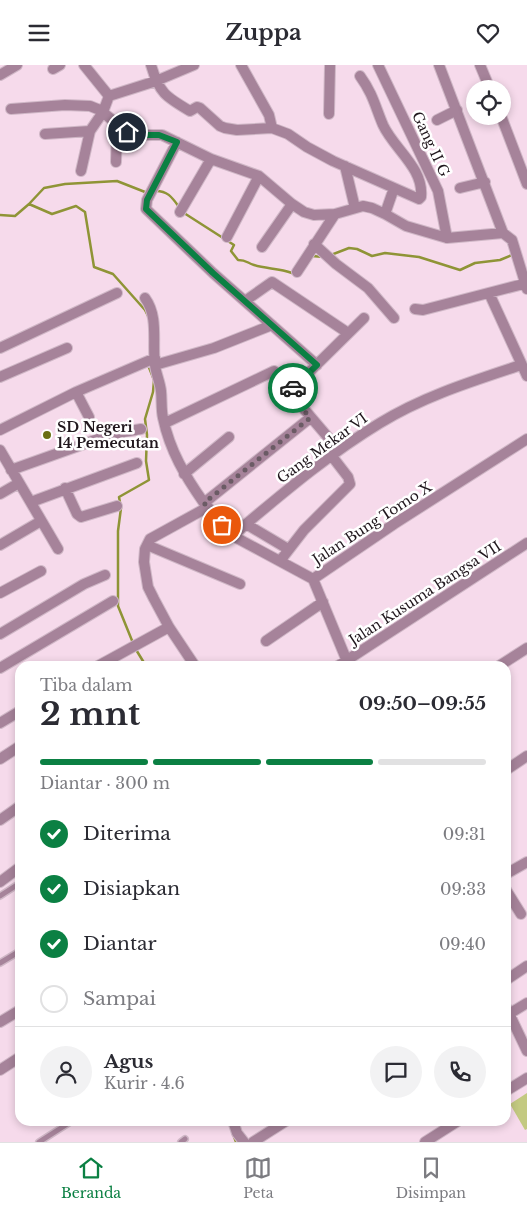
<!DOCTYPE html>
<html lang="id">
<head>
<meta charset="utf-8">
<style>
	body { margin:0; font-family:"Libre Baskerville",serif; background:#f2f2f3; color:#2b2b33; height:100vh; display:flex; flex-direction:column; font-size:19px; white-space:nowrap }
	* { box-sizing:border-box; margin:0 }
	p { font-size:16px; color:#7c7c81 }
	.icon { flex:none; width:28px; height:28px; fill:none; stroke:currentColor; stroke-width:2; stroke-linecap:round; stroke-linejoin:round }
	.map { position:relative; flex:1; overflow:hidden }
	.details { position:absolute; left:15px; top:596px; width:496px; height:465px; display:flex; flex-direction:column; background:#fff; border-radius:15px; box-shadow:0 2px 8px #0003 }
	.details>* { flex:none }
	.tools { position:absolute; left:466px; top:15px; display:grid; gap:10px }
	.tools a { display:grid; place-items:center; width:45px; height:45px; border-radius:50%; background:#fff; box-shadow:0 2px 8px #0003; font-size:25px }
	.pin { position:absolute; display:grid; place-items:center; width:42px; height:42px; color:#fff; margin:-21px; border:2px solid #fff; border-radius:50%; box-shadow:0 1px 5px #0007 }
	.courier { position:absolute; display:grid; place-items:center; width:50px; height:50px; margin:-25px; border:4px solid #0b8043; border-radius:50%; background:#fff; color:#222; box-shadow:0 1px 6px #0007 }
	.overview em { font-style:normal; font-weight:800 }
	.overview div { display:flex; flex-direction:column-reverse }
	.overview { display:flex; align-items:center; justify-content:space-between; height:85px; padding:0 25px }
	h1 { font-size:32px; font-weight:800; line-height:38px }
	.bar { display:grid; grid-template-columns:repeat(4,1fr); gap:8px 5px; align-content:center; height:60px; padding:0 25px }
	.bar i { height:6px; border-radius:4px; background:#e1e1e2 }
	.bar .current { background:#0b8043 }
	.bar p { grid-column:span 4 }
	.line { display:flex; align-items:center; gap:12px; padding:0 25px; border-top:1px solid #e1e1e2 }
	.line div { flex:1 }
	.round { display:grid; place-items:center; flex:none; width:52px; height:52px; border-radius:26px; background:#f2f2f3 }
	ol { padding:0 25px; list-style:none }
	li { display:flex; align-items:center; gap:15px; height:55px }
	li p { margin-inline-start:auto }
	li .icon { padding:5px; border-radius:50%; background:#0b8043; color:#fff; stroke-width:4 }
	li:last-child { color:#7c7c81 }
	li i { width:28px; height:28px; border:2px solid #e1e1e2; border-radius:50% }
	header { display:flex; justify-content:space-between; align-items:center; height:65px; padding:0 25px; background:#fff; font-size:22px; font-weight:800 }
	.tab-bar { display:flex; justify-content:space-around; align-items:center; height:70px; border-top:1px solid #e1e1e2; background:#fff; font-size:14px; color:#7c7c81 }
	.tab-bar a { display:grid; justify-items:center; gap:2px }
	.tab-bar .current { color:#0b8043 }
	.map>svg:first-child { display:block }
	.green { fill:#c3c981 }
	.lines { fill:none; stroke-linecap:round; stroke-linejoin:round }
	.stream { stroke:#8f9436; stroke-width:2.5 }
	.service-casing { stroke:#cfb7c6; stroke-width:8 }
	.minor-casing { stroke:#cfb7c6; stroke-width:12 }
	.service { stroke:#a6839a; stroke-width:5 }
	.minor { stroke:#a6839a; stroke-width:10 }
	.done { stroke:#6b5b65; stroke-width:5; stroke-dasharray:0 9 }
	.route { stroke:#0b8043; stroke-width:6 }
	.poi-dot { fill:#6a6f13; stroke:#fff; stroke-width:2 }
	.labels { text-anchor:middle; stroke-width:5; stroke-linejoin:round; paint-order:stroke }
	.street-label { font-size:14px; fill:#20171d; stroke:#fff }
	.poi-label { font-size:14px; font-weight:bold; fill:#20171d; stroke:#fff; text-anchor:start }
</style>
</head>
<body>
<header><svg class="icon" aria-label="menu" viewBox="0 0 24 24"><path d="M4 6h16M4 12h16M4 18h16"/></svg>Zuppa<svg class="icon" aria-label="heart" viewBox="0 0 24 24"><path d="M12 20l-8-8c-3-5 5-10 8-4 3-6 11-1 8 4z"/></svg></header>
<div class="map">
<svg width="527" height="1077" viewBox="0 0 527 1077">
	<rect width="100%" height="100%" fill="#f6daeb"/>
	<path class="green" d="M527,1028V1064L525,1065L510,1039Z"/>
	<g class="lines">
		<path class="stream" d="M154,126C167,125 172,132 179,142
			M29,139L44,123L65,119L117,116L145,127H149
			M184,148L234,180L231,186L238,195C247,195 247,198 254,200C266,204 279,203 292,208L294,206
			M0,150L15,151L29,139L52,149L76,141L85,147L94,202L113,209L145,245L149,253
			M331,190L349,183L357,184L372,191L385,188L419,192L460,205L475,198L500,195L512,190L514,191
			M312,191L324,192
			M133,578L118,541V466L121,443L119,432L149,415L146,396L147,370L145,354L153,327L154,315L148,300
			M135,583L146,601
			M233,1069L236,1077"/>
		<g class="service-casing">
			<path id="service" d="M0,831L20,818
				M0,898L20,886
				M39,1077L72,1056
				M181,1077L185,1074"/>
		</g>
		<g class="minor-casing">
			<path id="minor" d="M151,0C159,28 166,32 190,46L197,42L200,43L220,61L225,63L237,65L272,63
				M241,0L269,50L272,63L288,69L307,82L333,96L419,134L421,132C424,103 394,84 383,60C375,41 373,29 360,11
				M378,0L438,126L447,173
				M439,0L503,168
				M480,0L490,24
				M53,4L60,0
				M0,10L17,0
				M109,31L156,16L194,0
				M11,44L65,40L90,41L100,45L127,67L144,70H162L211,94L259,111L292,139L304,147L314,150L335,149L363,141L372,143L385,149L406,161L447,173L503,168L512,175L527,224
				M329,49L330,0
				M501,51L527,119
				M437,55L457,45
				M45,69L90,66
				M177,77L147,135L146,144L213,208L317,300
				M116,97L117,60
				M345,101L355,143
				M81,106L90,66L103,47L109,31L84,0
				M460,123L485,117
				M180,147L211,94
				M385,149L394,123
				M227,172L259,111
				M314,179L336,199L368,223L394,253
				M262,182L292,139
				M297,207L335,149
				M489,228L527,311
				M145,233C159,252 152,278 155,300C156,309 160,317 161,326C162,335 161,344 163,353C170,386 185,411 204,438
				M245,236L272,217L348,268
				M415,244L423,245L527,218
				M0,283L117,228
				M155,300L214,283L272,260
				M0,312L67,283
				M76,327L89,352
				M310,353L204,438L233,471L313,514
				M165,358L274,306
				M0,365L76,327L155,293
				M338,384L292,330L291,325L364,253
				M0,385L58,484
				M11,405L112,369L141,364
				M184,409L229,372
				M65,423L77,449L81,452L117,441
				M0,429L19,418
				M31,437L137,398
				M246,459L288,484
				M233,471L246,459C289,423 332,387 380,358C424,331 473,316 521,300
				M0,480L41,456
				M147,480L240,519
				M280,496L304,465L350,419L348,412L331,390
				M313,514L394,459L527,374
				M313,514L349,601
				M0,528L41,506
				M0,569L84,519L105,510
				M266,576L323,537
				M98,601L169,562
				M195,601L169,562L154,534L148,522L144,497L145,484L150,474L208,442
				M338,601L527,478
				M499,601L527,583
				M0,603L113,536
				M0,658L20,646
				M0,694L20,681
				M506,705L527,691
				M0,755L20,741
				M506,809L527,797
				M0,817L20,802
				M506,825L521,849
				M506,915L527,901
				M506,942L527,986
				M509,949L527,938
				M0,957L20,945
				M0,1005L20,992
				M506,1026L527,1013
				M233,1056L237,1068L244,1077
				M253,1077L286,1056
				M425,1077L458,1056"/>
		</g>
		<use href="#service" class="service"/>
		<use href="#minor" class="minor"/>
	</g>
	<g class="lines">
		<path class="done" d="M222,460L204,438L310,353L292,330L291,325L293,323"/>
		<path class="route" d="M127,67L144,70H159L177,77L147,135L146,144L213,208L317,300L293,323"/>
	</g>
	<circle class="poi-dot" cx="47" cy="370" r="5"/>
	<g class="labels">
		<g class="street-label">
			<text transform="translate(431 79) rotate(65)" y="5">Gang II G</text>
			<text transform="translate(322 383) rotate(-36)" y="5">Gang Mekar VI</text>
			<text transform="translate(372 458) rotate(-33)" y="5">Jalan Bung Tomo X</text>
			<text transform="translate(425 528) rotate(-33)" y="5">Jalan Kusuma Bangsa VII</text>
		</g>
		<g class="poi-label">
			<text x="57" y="367">SD Negeri<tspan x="57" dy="16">14 Pemecutan</tspan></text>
		</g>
	</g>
</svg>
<div class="tools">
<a><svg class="icon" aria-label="locate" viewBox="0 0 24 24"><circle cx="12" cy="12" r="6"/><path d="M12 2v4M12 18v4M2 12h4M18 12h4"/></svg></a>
</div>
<div class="pin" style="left:222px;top:460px;background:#ea580c"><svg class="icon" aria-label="bag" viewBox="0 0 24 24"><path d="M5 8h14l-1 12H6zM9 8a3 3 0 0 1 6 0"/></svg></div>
<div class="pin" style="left:127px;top:67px;background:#1f2937"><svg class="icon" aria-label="home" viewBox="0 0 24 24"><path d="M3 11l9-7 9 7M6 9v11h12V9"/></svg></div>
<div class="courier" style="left:293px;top:323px"><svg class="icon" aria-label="car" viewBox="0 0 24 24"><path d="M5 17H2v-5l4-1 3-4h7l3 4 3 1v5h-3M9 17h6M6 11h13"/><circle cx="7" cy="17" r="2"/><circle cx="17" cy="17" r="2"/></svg></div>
<section class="details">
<div class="overview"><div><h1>2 mnt</h1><p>Tiba dalam</p></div><em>09:50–09:55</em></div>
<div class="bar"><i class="current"></i><i class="current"></i><i class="current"></i><i></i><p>Diantar · 300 m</p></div>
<ol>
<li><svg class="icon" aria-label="check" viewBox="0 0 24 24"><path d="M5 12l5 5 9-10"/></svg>Diterima<p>09:31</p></li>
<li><svg class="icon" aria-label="check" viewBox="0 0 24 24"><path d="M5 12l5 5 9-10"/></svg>Disiapkan<p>09:33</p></li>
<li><svg class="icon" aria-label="check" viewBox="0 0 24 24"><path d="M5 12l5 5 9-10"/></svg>Diantar<p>09:40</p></li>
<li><i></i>Sampai</li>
</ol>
<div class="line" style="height:90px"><a class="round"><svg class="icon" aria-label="person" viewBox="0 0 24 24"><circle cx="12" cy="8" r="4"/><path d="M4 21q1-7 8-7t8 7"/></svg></a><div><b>Agus</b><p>Kurir · 4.6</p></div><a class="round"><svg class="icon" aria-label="chat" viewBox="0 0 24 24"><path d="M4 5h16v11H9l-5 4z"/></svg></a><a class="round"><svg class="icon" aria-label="phone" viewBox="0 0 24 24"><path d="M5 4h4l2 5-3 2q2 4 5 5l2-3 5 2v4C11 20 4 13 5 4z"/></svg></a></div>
</section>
</div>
<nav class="tab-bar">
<a class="current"><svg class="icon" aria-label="home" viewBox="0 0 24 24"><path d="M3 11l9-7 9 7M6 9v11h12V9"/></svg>Beranda</a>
<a><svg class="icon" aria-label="map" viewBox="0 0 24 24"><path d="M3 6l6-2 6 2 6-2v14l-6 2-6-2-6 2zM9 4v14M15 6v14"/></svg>Peta</a>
<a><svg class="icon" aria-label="saved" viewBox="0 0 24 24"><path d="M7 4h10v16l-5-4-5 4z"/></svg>Disimpan</a>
</nav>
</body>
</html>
